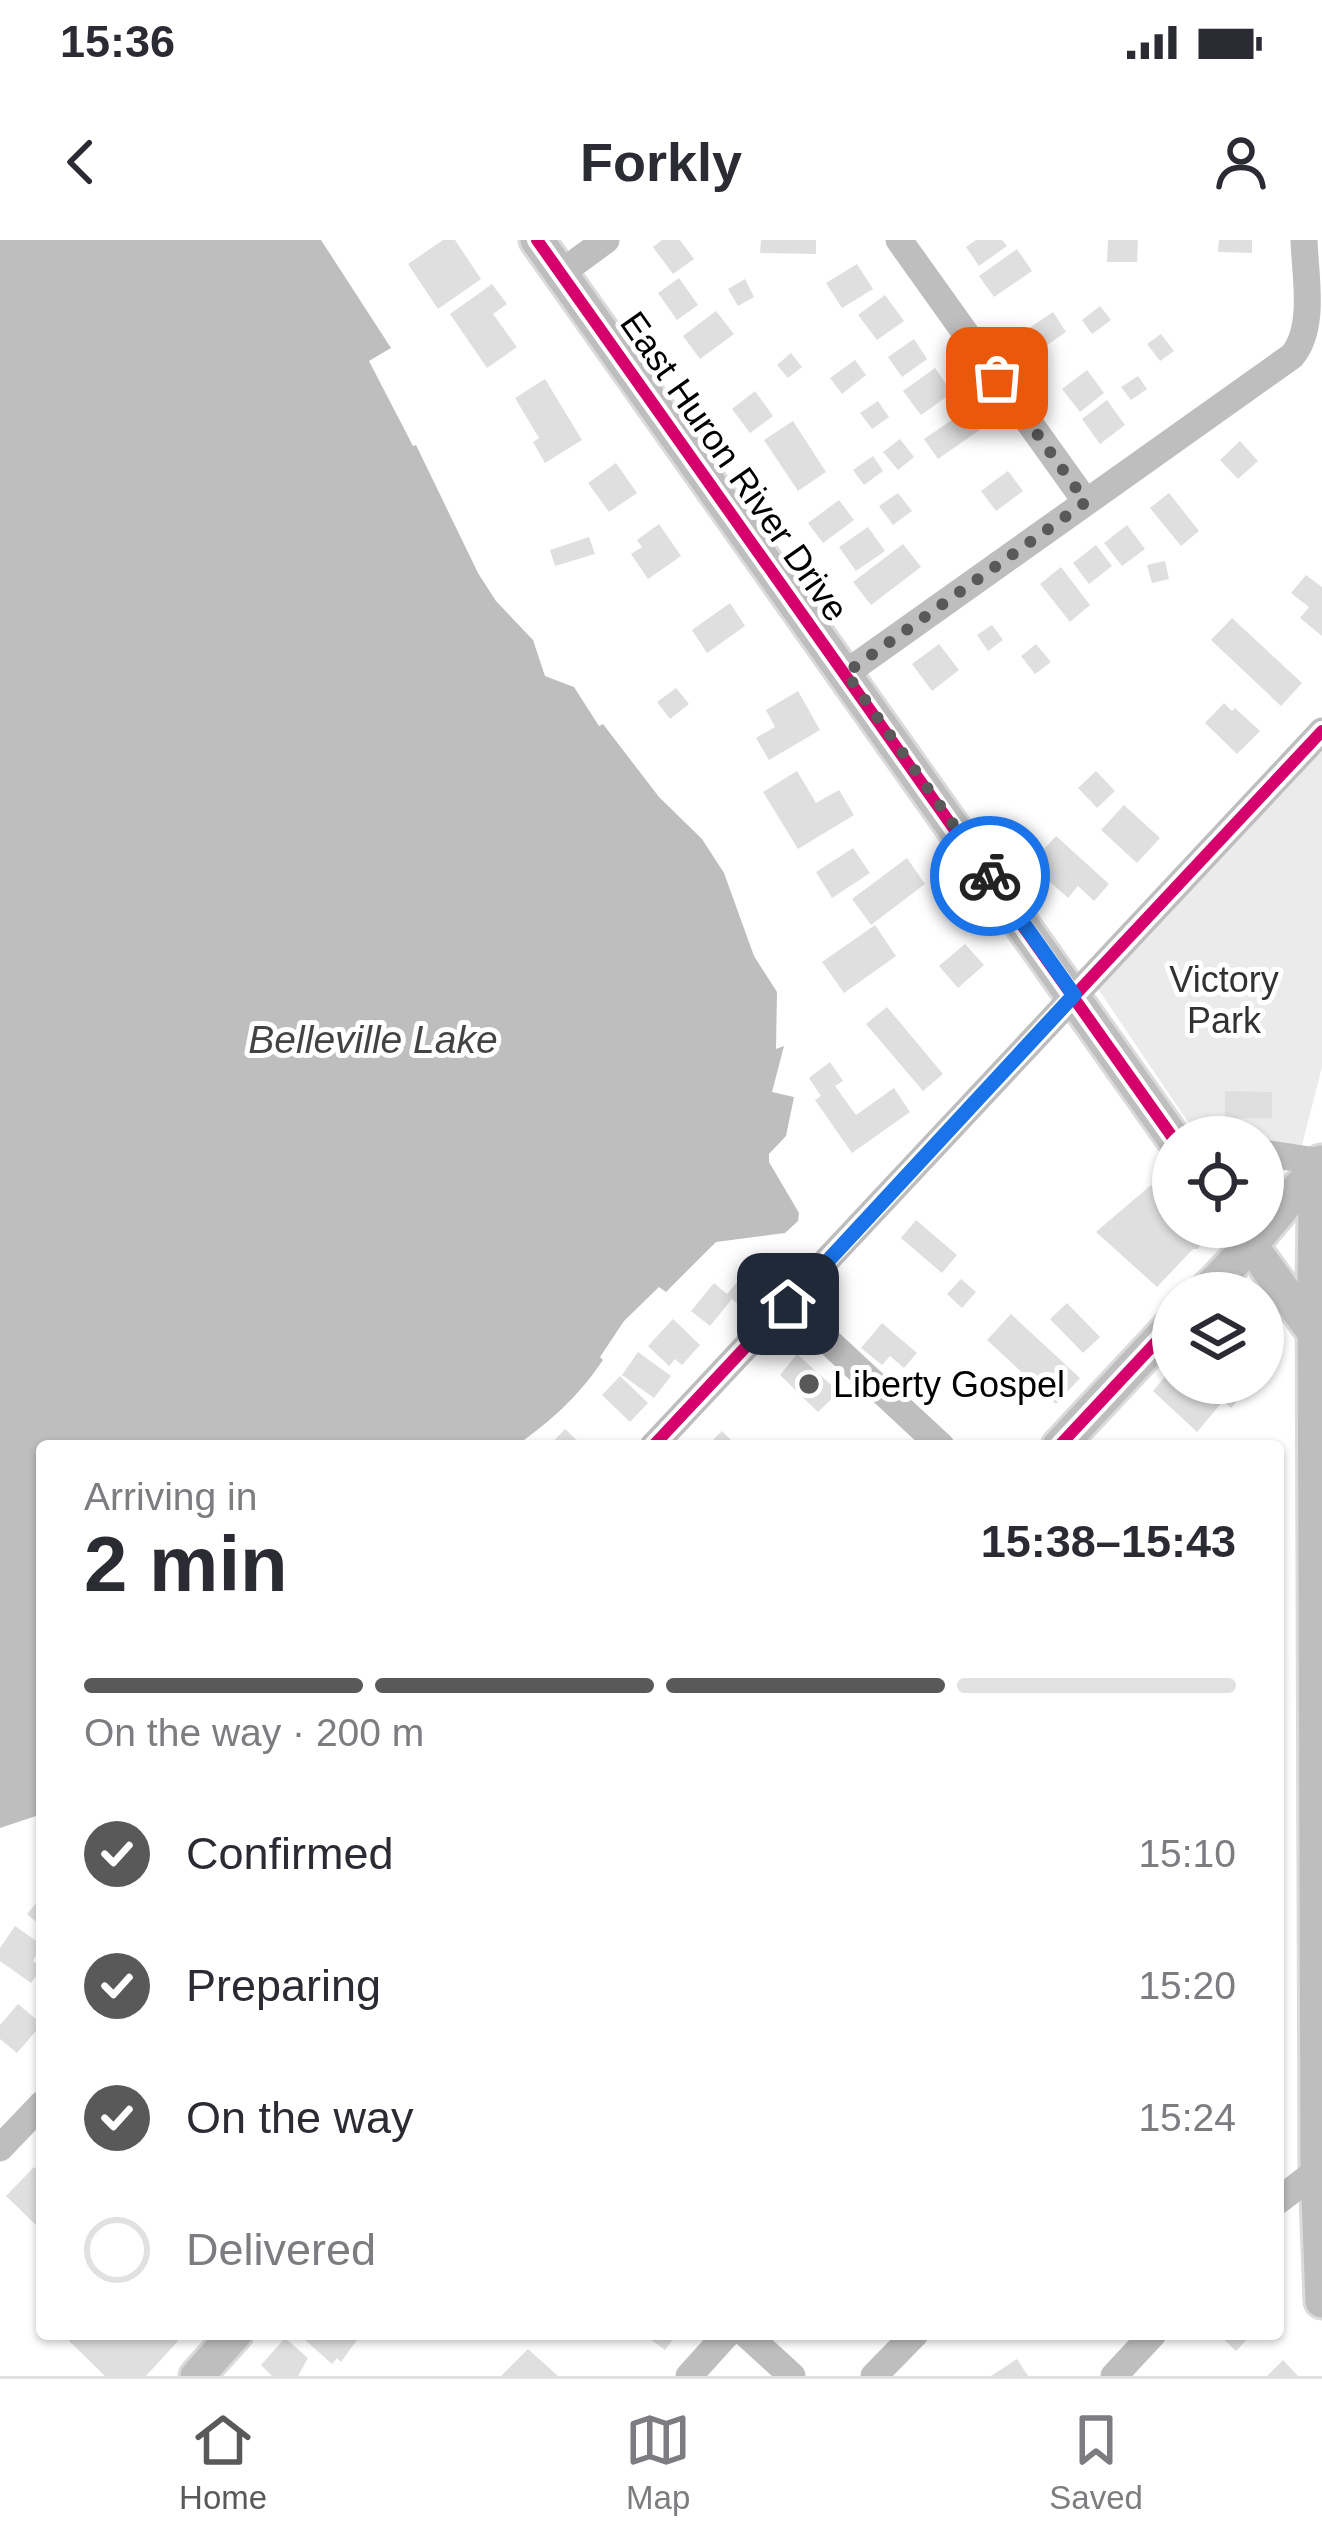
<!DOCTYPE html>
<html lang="en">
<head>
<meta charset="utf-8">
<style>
	body { margin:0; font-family:Arial,sans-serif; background:#f7f7f7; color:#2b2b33; height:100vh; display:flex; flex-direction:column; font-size:45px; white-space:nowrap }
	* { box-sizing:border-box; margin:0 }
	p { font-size:39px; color:#7c7c81 }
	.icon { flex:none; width:66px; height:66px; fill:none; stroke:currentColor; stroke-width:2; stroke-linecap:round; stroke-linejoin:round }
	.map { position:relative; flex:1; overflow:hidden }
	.sheet { position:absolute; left:36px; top:1200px; width:1248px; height:900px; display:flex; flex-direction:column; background:#fff; border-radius:12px; box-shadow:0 3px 9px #0004 }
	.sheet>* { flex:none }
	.tools { position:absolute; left:1152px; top:876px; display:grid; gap:24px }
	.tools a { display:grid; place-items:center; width:132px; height:132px; border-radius:50%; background:#fff; box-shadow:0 3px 9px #0004; font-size:60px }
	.pin { position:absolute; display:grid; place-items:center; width:102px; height:102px; color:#fff; margin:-51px; border-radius:24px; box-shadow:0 6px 18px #0006 }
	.courier { position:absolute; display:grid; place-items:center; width:120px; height:120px; margin:-60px; border:9px solid #1a73e8; border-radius:50%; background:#fff; color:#222; box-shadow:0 3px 15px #0007 }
	.headline em { font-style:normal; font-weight:600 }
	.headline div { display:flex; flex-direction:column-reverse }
	.headline { display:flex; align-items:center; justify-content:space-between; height:204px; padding:0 48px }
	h1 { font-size:78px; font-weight:600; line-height:90px }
	.bar { display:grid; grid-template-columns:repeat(4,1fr); gap:18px 12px; align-content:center; height:144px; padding:0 48px }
	.bar i { height:15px; border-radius:9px; background:#e1e1e2 }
	.bar .on { background:#595959 }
	.bar p { grid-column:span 4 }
	ol { padding:0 48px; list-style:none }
	li { display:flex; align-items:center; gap:36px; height:132px }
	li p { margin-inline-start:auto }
	li .icon { padding:12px; border-radius:50%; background:#595959; color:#fff; stroke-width:4 }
	li:last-child { color:#7c7c81 }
	li i { width:66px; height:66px; border:6px solid #e1e1e2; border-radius:50% }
	.status { display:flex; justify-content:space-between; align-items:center; height:84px; padding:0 60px; background:#fff; direction:ltr }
	.status svg { height:33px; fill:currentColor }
	header { display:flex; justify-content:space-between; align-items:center; height:156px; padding:0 48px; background:#fff; font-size:54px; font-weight:600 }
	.menu { display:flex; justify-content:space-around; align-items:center; height:168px; border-top:3px solid #e1e1e2; background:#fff; font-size:33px; color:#7c7c81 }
	.menu a { display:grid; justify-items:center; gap:6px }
	.menu .on { color:#595959 }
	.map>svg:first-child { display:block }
	.green { fill:#ebebeb }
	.water { fill:#bebebe }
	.building { fill:#dfdfdf }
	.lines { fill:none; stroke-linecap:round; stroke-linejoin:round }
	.major-casing { stroke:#dbdbdb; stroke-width:39 }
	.minor { stroke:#bebebe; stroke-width:27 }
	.major { stroke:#bebebe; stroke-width:33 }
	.cycleway-casing { stroke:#fff; stroke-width:20 }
	.cycleway { stroke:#d6006c; stroke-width:12 }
	.done { stroke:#595959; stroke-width:12; stroke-dasharray:0 21.6 }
	.route { stroke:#1a73e8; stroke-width:15 }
	.poi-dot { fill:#595959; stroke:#fff; stroke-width:4.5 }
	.labels { text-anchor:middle; stroke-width:10; stroke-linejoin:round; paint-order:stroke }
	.street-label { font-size:36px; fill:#000; stroke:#fff }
	.park-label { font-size:36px; fill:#323232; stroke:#fff }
	.poi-label { font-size:36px; fill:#000; stroke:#fff; text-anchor:start }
	.water-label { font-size:39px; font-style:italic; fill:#434343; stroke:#fff }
</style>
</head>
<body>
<div class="status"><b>15:36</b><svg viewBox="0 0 49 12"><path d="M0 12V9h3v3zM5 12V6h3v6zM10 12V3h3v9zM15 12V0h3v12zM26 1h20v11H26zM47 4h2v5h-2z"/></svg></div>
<header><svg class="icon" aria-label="back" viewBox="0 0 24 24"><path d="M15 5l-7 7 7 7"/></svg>Forkly<svg class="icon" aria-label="person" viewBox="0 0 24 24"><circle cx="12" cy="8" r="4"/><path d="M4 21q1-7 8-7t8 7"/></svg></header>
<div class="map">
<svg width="1322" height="2136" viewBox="0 0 1322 2136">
	<rect width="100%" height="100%" fill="#fff"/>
	<path class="green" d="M1322,504V827L1302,905L1263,902V897H1219L1188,882L1098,749Z"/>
	<path class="water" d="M0,0H321L391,108L369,121L413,206L416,205L478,333L496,361L533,400L545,436L574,447L599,486L603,484L659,557L702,599L724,633L754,716L777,752L776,809L784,806L772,852L794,857L786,896L769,914V922L799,973L798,981L785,993L716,1002L666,1052L659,1047L624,1081L600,1117L603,1120C579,1156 551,1181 516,1206H42V1574L0,1588Z"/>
	<path class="building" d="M443,0H455L481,39L438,69L408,24Z
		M662,0H680L694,19L673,34L653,7Z
		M761,0H816V14L760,13Z
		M976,0H1002L1007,6L979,26L966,7Z
		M1108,0H1138L1137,22H1107Z
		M1219,0H1252V13L1218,12Z
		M1017,9L1032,31L994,57L979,36Z
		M857,24L873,49L842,68L826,43Z
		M679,38L698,65L677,80L658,53Z
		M745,39L754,57L738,66L728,49Z
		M492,44L507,64L493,74L517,107L487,128L450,74Z
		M885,55L904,81L877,100L858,75Z
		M1100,66L1111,80L1092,94L1082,80Z
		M716,71L734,94L700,119L683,96Z
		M1053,72L1066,92L1037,112L1023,92Z
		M1161,94L1174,111L1160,121L1147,104Z
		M914,99L927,119L902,137L888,117Z
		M791,113L802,127L788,138L777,125Z
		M855,120L866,135L842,154L830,138Z
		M935,128L952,153L921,175L903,151Z
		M1087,130L1104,153L1080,172L1062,149Z
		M1138,136L1147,149L1131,160L1121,147Z
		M545,139L582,200L545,223L533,202L539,198L515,158Z
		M755,151L773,176L750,193L732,169Z
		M1107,160L1125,185L1100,204L1082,179Z
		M878,161L889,177L872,189L860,173Z
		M968,169L981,189L938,219L924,199Z
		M793,181L826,232L798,251L764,200Z
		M900,199L914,217L898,230L883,212Z
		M1240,201L1258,221L1238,239L1220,220Z
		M873,216L883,231L864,245L853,230Z
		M616,223L637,253L609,272L588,243Z
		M1008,231L1023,251L996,271L981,251Z
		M898,253L912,271L893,285L879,266Z
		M1169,253L1199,291L1181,306L1150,268Z
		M839,260L854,280L823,303L808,283Z
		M659,284L681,316L648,339L631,314L642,307L637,300Z
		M1127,285L1145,309L1122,326L1104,303Z
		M868,287L885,311L856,331L839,307Z
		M589,297L595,314L555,326L550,310Z
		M903,304L921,327L871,365L853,342Z
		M1096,305L1112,326L1089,344L1073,323Z
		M1165,321L1169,339L1152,343L1147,325Z
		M1061,327L1090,365L1070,382L1040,344Z
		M1306,335L1322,347V396L1300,378L1309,367L1291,353Z
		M730,363L745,386L707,413L692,390Z
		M1232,378L1302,443L1281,466L1211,400Z
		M992,385L1003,400L988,411L977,395Z
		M939,404L959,430L932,451L912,424Z
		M1036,404L1051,422L1035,434L1021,416Z
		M676,448L689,464L670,479L657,462Z
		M798,451L820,490L769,520L756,498L775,487L766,470Z
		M1224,463L1232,471L1235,468L1260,491L1237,514L1205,483Z
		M797,531L816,563L839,550L854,575L798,609L763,552Z
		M1096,531L1115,551L1097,568L1078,548Z
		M1124,565L1160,598L1137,623L1101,590Z
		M1056,596L1109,644L1094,661L1078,646L1068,658L1030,624Z
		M853,608L870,633L832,658L816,632Z
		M907,618L925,644L871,685L852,659Z
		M875,685L896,716L844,753L822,722Z
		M965,704L984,725L958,748L939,726Z
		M887,767L943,834L923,851L866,784Z
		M830,822L843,841L835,846L856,875L894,848L910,872L852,913L815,860L821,856L809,838Z
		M1225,851L1272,852V878H1225Z
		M1151,945L1173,977V987H1199L1205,996L1198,1009H1193L1157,1047L1096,992Z
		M916,980L957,1015L942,1033L901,998Z
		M744,1034L760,1047L742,1068L732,1059L710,1086L691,1071L714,1043L727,1054Z
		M961,1039L976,1052L962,1068L947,1054Z
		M1067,1063L1100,1097L1083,1113L1050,1079Z
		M1011,1074L1080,1138L1056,1164L987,1100Z
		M673,1079L700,1105L682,1125L675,1119L669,1126L648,1106Z
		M882,1083L917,1113L904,1128L890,1116L882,1125L861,1108Z
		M638,1112L671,1136L654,1158L622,1135Z
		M797,1114L839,1152L818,1172L780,1135Z
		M1173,1127V1143H1202L1209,1150L1215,1143H1253L1231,1168L1223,1161L1197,1192L1153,1151Z
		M620,1136L648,1163L630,1182L602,1155Z
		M565,1189L583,1206H549Z
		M722,1191L737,1206H707Z
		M42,1656V1687L27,1674Z
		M15,1686L42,1705L33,1721L42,1728L31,1743L0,1721V1708Z
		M18,1764L42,1784L17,1813L0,1799V1785Z
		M34,1927L42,1934V1991L6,1956Z
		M76,2094H171L178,2101L146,2136H105L69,2101Z
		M308,2094H356L359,2097L341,2122L337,2118L332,2124L304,2099Z
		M643,2094H677L665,2110Z
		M1218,2094H1252L1236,2111Z
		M285,2098L308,2118L298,2136H272L261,2125Z
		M528,2109L558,2136H501Z
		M1017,2119L1028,2136H991Z
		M1283,2120L1298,2136H1267Z"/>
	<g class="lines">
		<g class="major-casing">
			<path id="major" d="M537,0L1173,898
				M1321,922L1315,971L1314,1044L1317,1931L1322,2061
				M1239,989L1315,1094
				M1204,1053L1251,1005L1320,923
				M1059,1206L1173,1084
				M197,2136L235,2094"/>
		</g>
		<path class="minor" d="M899,0L1086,262
			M561,33L606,0
			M846,433L1292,116C1316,88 1305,35 1304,0
			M1263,913L1322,922
			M788,1064L941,1206
			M653,1206L1322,491
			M0,1908L42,1864
			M1278,1961L1317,1931
			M746,2094L792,2136
			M689,2136L727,2094
			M874,2136L915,2094
			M1114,2136L1153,2094"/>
		<use href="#major" class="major"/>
		<g class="cycleway-casing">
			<path id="cycleway" d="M537,0L1173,898
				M653,1206L1322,491
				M1059,1206L1173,1084"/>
		</g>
		<use href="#cycleway" class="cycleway"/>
	</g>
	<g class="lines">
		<path class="done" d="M990,636L846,433L1086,262L997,138"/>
		<path class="route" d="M788,1064L1074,755L990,636"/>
	</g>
	<circle class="poi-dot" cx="809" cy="1144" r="12"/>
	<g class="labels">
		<g class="street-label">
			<text transform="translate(735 226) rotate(55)" y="13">East Huron River Drive</text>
		</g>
		<g class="park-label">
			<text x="1224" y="752">Victory<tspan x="1224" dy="41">Park</tspan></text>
		</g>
		<g class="poi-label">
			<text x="833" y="1157">Liberty Gospel</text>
		</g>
		<g class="water-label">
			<text x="373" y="813">Belleville Lake</text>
		</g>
	</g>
</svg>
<div class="tools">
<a><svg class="icon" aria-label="locate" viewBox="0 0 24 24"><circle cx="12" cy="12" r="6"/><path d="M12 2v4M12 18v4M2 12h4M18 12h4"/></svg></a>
<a><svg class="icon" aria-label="layers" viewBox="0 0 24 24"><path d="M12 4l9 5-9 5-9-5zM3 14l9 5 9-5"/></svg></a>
</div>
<div class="pin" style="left:997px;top:138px;background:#ea580c"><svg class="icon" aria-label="bag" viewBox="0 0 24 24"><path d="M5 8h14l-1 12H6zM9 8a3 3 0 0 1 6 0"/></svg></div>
<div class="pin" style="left:788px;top:1064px;background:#1f2937"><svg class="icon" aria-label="home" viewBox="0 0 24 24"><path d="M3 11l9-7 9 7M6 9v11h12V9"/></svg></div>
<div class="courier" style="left:990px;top:636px"><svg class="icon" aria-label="bike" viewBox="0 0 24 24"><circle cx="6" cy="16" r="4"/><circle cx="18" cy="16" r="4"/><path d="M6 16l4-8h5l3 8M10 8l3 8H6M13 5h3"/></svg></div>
<section class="sheet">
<div class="headline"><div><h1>2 min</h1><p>Arriving in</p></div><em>15:38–15:43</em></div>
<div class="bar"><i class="on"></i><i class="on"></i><i class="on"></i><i></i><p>On the way · 200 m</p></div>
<ol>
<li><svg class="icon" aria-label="check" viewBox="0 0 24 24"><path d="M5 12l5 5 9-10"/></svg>Confirmed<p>15:10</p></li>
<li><svg class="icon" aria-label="check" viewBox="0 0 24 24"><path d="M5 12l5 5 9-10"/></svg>Preparing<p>15:20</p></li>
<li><svg class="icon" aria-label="check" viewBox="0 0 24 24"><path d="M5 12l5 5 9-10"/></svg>On the way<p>15:24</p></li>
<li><i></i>Delivered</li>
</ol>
</section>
</div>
<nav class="menu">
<a class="on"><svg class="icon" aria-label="home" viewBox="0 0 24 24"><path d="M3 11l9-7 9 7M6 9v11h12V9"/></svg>Home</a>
<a><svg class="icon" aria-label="map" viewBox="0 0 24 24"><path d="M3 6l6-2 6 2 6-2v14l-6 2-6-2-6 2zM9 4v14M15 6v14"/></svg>Map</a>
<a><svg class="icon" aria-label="saved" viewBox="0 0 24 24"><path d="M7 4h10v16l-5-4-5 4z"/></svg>Saved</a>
</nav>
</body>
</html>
